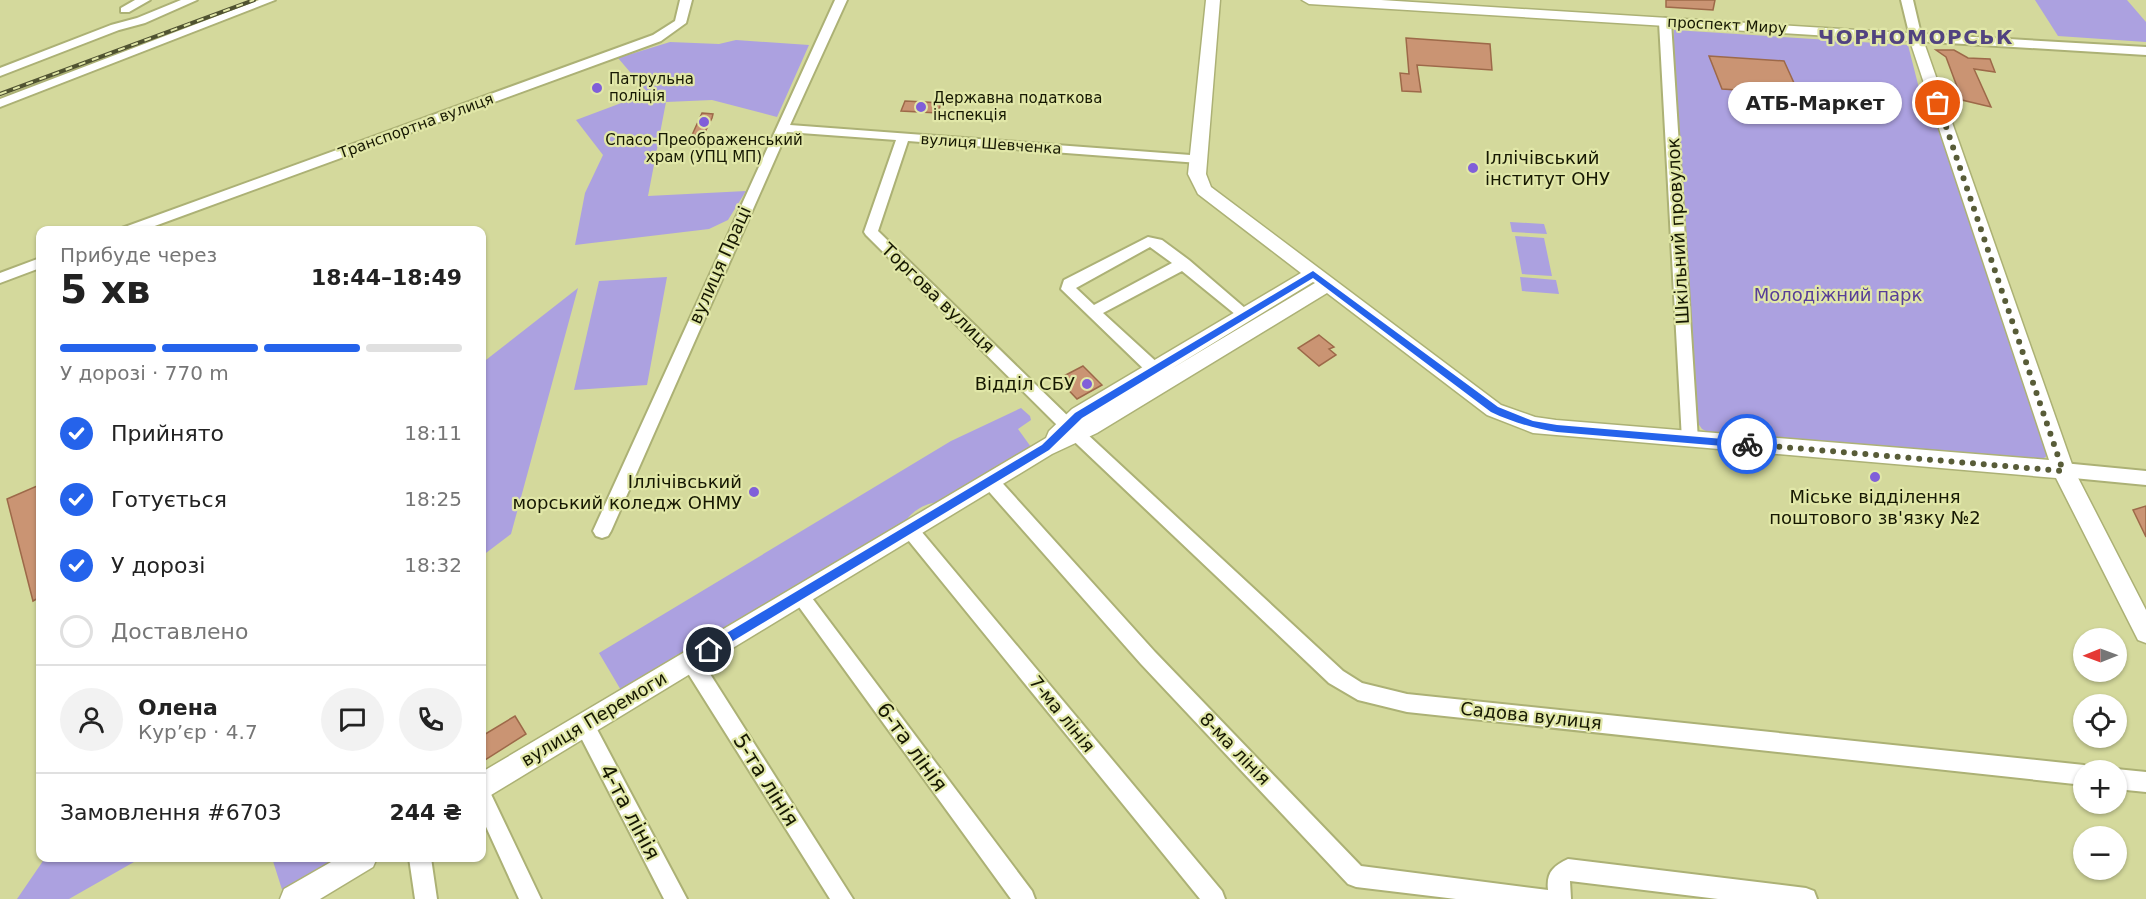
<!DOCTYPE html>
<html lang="uk">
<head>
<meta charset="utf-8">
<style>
	body { margin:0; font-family:"DejaVu Sans",sans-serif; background:#f2f2f2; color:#222; height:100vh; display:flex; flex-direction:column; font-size:22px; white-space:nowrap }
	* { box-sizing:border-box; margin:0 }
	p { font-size:20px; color:#767676 }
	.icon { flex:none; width:33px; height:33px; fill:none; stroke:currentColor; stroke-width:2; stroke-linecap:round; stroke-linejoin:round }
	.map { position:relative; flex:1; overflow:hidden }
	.details { position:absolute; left:36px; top:226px; width:450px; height:636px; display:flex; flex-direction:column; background:#fff; border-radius:12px; box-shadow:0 2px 4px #0004 }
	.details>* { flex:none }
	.needle { width:39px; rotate:269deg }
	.controls { position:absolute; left:2073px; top:628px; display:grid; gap:12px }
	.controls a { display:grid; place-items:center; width:54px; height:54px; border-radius:50%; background:#fff; box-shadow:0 2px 4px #0004; font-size:30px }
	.pin { position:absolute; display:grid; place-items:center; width:51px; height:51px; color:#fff; margin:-26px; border:3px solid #fff; border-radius:50%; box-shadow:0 2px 6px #0007 }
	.courier { position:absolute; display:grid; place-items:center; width:60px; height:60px; margin:-30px; border:4px solid #2563eb; border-radius:50%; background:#fff; color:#222; box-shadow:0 2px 8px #0007 }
	.bubble { position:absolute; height:42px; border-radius:21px; background:#fff; box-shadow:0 2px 4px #0004; font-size:20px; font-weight:700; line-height:42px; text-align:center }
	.head em { font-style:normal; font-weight:700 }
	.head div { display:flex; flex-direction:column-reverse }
	.head { display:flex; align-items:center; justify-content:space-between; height:102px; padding:0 24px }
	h1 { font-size:39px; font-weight:700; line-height:45px }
	.bar { display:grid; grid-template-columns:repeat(4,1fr); gap:9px 6px; align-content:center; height:72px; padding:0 24px }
	.bar i { height:8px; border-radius:4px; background:#e0e0e0 }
	.bar .current { background:#2563eb }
	.bar p { grid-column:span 4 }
	.line { display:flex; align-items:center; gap:15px; padding:0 24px; border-top:2px solid #e0e0e0 }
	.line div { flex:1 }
	.round { display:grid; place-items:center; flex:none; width:63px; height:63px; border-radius:32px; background:#f2f2f2 }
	ol { padding:0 24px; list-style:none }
	li { display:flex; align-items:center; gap:18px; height:66px }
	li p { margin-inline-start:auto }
	li .icon { padding:6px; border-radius:50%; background:#2563eb; color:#fff; stroke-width:4 }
	li:last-child { color:#767676 }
	li i { width:33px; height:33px; border:3px solid #e0e0e0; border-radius:50% }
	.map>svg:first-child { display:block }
	.green { fill:#aca1e0 }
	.building { fill:#ca9473; stroke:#9d6949; stroke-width:1.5 }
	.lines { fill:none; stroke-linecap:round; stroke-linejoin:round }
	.minor-casing { stroke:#acb175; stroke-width:4 }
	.major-casing { stroke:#acb175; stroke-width:3 }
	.minor { fill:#fff; fill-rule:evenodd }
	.major { fill:#fff; fill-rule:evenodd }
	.rail-casing { stroke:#505331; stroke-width:4 }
	.rail { stroke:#e1e7a8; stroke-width:2; stroke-dasharray:7; stroke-linecap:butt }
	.route { fill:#2563eb }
	.done { stroke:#585c38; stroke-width:6; stroke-dasharray:0 10.8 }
	.poi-dot { fill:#805fd9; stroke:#e1e7a8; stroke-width:2 }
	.labels { text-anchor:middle; stroke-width:4.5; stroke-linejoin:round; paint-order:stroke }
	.far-street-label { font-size:15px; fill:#161802; stroke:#e1e7a8 }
	.far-poi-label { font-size:15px; fill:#161802; stroke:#e1e7a8; text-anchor:start }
	.poi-label { font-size:18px; fill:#161802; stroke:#e1e7a8; text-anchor:end }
	.street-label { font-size:18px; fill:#161802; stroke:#e1e7a8 }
	.park-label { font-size:18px; fill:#573d98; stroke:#e1e7a8 }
	.far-district-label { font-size:20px; font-weight:bold; letter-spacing:1.5px; fill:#514380; stroke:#e1e7a8 }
	.near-street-label { font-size:21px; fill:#161802; stroke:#e1e7a8 }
</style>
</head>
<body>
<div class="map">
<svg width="2146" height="899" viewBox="0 0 2146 899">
	<rect width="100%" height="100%" fill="#d4d99c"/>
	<path class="green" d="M2035,0H2127L2146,22V42L2058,36Z
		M1674,30L1908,45L1923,104L1932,107L2046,447V457L2035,462L1714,435L1702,429L1695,419L1673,62Z
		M736,40L809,45L777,117L712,100L666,102L648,196L746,191L728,220L709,229L575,245L585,193L603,155L576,120L648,93L618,58L670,42L719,44Z
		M1510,222L1544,224L1547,234L1512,232Z
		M1515,236L1544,238L1552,276L1522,274Z
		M667,277L647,385L574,390L599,281Z
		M1520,277L1556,280L1559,294L1522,291Z
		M578,288L511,534L482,556V363Z
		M1021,408L1030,416L1031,420L1018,429L1031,447L942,502C926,502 911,511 903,525L625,697L599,653L951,441Z
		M45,858H141L69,899H17Z
		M272,858H353L285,899Z"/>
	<path class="building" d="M1666,0H1715L1713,10L1666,7Z
		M1406,38L1490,44L1492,70L1417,65L1421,92L1402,91L1400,73L1409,74Z
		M1936,50H1954L1968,58L1990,59L1995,72L1974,69L1991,107L1962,100L1946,57Z
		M1709,56L1784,61L1799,94L1722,89Z
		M905,101L925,102L941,103L938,113L901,111Z
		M702,113L713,114L712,118L703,136L692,135Z
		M1319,335L1334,347L1329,349L1336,355L1319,366L1298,348Z
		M1083,366L1102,385L1077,399L1058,379Z
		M37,486L40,497V597L33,601L7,499Z
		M2146,506V537L2133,510Z
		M515,716L526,734L482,762V736Z"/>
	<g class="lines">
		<g class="minor-casing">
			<path id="minor" d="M135,0H150L129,12H121V8Z
				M181,0H197L145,23L119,30L0,76V68L111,25L137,18Z
				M259,0H275L0,107V99Z
				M680,0H692L686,23L661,41L141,231H120L122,228L653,35L675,21Z
				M835,0H847L790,125L1204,156L1206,159L1204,162L1199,163L908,141L878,231L1073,421L1343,671L1362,683L1407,694L2084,765L2092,771H2084V785L1407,712L1358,700L1329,683L1061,429L866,235L864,232L896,140L787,132L611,531L608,536L602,538L596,536L593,531Z
				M1901,0H1913L1921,34L2146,47V55L1916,41L1910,37Z
				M1665,18L1671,22L1698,440L1696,444L1690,446L1684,444L1682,440L1659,22Z
				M1148,237L1162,240L1189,260L1253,315L1246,320L1241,319L1182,271L1103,313L1161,366L1163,370L1161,374H1149L1061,289L1064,280ZM1150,247L1172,263L1094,305L1076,288Z
				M40,258V268L0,283V273Z
				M2063,463L2146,471V485L2063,477L2057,475L2055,470L2057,465Z
				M990,474L996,476L1155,652L1361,866L1548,890C1546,873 1553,866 1568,859L1806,888L1814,891L1817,899H1718L1570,881L1571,899H1456L1356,887L1348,884L1141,664L984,486L982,481L984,476Z
				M910,523L916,525L1222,891L1225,899H1200L904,535L901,530L904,525Z
				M800,587L806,590L1032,891L1035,899H1011L794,600L791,595L794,590Z
				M691,653L698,655L853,899H830L684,667L682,661L684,655Z
				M584,715L591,718L687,899H664L574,724L577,718Z
				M2116,769L2146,772V792L2116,789V771H2112Z
				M482,787L489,790L541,899H519L482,818Z
				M409,858H431L437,899H415Z"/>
		</g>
		<g class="major-casing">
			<path id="major" d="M1206,0H1220L1206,174L1211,187L1501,405L1535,417L1556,420L2049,460L1910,41L1309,4L1302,0H1381L1921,34L2074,470L2146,610V643L2138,640L2056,478L1533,433L1487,415L1327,293L1097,433L1052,454L491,795L482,798V772L1046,438L1049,431L1072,409L1301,273L1198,194L1188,174ZM1313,282L1315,283L1171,369Z
				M338,858H377L373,867L320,899H280L284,889Z"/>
		</g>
		<use href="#minor" class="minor"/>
		<use href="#major" class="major"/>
		<g class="rail-casing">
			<path id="rail" d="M0,94L254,0"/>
		</g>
		<use href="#rail" class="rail"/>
	</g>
	<path class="route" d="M1313,271L1498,407L1533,421L1557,425L1747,441L1751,444L1747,448L1557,432C1533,428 1512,422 1491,412L1313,278L1082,418L1049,450L713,653H705V646L1042,445L1075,413Z"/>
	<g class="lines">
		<path class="done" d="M1747,444L2063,471L1938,103"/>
	</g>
	<g class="poi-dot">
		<circle cx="597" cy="88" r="6"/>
		<circle cx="921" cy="107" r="6"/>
		<circle cx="704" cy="122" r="6"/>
		<circle cx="1473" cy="168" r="6"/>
		<circle cx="1087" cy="384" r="6"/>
		<circle cx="1875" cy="477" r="6"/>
		<circle cx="754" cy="492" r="6"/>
	</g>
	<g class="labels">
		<g class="far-street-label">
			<text transform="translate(1727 25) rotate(3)" y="5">проспект Миру</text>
			<text transform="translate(416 126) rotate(-20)" y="5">Транспортна вулиця</text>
			<text transform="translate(991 144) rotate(4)" y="5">вулиця Шевченка</text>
		</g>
		<g class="far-poi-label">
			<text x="609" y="84">Патрульна<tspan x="609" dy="17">поліція</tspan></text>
			<text x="933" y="103">Державна податкова<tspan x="933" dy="17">інспекція</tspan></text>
			<text x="704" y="145" text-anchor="middle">Спасо-Преображенський<tspan x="704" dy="17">храм (УПЦ МП)</tspan></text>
		</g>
		<g class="poi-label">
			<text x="1485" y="164" text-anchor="start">Іллічівський<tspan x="1485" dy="21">інститут ОНУ</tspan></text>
			<text x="1075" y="390">Відділ СБУ</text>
			<text x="742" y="488">Іллічівський<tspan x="742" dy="21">морський коледж ОНМУ</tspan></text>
			<text x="1875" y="503" text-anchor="middle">Міське відділення<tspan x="1875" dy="21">поштового зв'язку №2</tspan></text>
		</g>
		<g class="street-label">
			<text transform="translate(1678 231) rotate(-93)" y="6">Шкільний провулок</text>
			<text transform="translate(720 265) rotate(-66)" y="6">вулиця Праці</text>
			<text transform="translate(938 298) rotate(44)" y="6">Торгова вулиця</text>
			<text transform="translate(1062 714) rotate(51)" y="6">7-ма лінія</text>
			<text transform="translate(1531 716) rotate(6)" y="6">Садова вулиця</text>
			<text transform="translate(594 719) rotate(-31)" y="6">вулиця Перемоги</text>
			<text transform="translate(1235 749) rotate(46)" y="6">8-ма лінія</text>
		</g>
		<g class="park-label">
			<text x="1838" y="301">Молодіжний парк</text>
		</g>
		<g class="far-district-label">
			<text x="1916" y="44">ЧОРНОМОРСЬК</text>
		</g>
		<g class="near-street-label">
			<text transform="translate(912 747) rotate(54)" y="7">6-та лінія</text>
			<text transform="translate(766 780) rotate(58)" y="7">5-та лінія</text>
			<text transform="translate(630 812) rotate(62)" y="7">4-та лінія</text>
		</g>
	</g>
</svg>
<div class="controls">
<a><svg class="needle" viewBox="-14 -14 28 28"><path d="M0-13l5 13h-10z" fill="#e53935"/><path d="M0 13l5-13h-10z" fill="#767676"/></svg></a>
<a><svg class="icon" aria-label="locate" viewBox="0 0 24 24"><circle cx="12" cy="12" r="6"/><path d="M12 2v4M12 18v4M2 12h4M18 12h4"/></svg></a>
<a>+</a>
<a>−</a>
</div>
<div class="pin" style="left:1938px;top:103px;background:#ea580c"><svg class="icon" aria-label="bag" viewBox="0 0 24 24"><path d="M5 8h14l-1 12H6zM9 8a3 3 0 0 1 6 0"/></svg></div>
<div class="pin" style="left:709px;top:650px;background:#1f2937"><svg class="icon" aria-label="home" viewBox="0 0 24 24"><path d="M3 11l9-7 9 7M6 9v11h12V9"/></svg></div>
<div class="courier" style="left:1747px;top:444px"><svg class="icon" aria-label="bike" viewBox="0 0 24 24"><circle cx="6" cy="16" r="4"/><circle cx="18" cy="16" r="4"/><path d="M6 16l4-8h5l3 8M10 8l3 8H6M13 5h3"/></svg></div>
<div class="bubble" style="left:1728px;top:82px;width:174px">АТБ-Маркет</div>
<section class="details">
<div class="head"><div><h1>5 хв</h1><p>Прибуде через</p></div><em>18:44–18:49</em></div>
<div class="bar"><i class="current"></i><i class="current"></i><i class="current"></i><i></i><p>У дорозі · 770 m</p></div>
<ol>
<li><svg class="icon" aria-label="check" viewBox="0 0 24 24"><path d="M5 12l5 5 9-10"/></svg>Прийнято<p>18:11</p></li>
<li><svg class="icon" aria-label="check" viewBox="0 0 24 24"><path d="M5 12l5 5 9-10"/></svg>Готується<p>18:25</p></li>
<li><svg class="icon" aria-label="check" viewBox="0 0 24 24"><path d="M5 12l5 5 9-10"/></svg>У дорозі<p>18:32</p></li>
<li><i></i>Доставлено</li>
</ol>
<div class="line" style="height:108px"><a class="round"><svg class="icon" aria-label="person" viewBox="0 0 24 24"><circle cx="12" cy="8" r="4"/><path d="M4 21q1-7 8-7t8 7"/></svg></a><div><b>Олена</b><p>Кур’єр · 4.7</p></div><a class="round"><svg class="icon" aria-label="chat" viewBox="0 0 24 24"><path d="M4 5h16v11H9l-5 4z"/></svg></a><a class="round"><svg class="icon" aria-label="phone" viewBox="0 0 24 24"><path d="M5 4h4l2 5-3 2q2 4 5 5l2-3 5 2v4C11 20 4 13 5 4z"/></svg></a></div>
<div class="line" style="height:78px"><div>Замовлення #6703</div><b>244 ₴</b></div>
</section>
</div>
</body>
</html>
